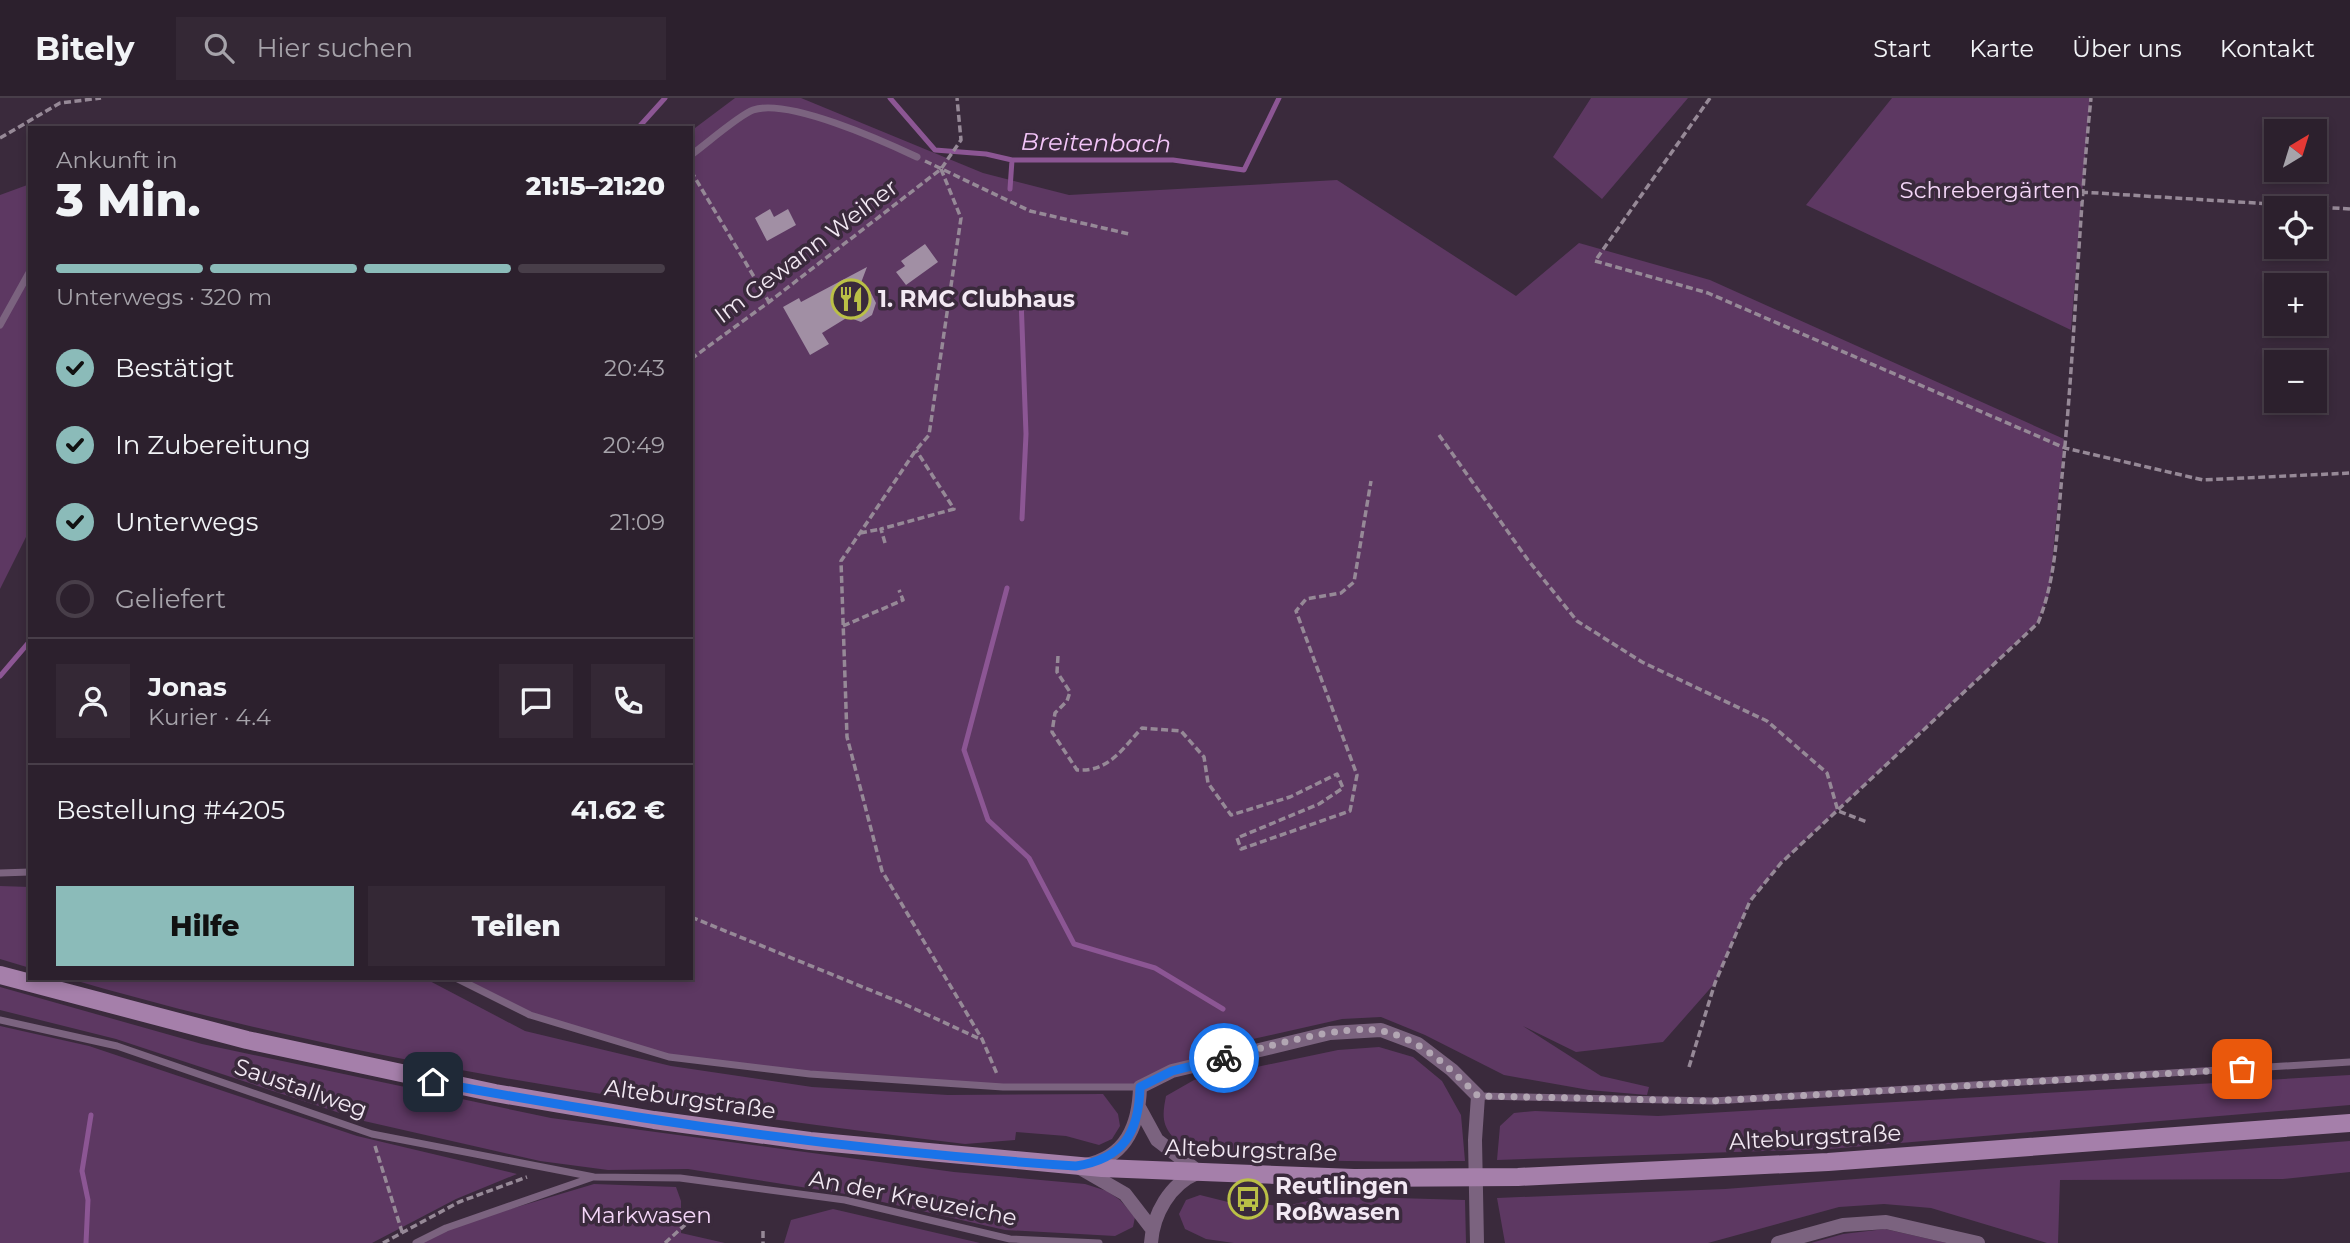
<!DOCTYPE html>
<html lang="de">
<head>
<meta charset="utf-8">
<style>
	body { margin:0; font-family:Montserrat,sans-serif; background:#342835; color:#f1f3f6; height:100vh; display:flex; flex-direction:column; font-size:26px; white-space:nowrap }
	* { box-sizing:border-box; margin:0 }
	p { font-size:23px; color:#a6a3aa }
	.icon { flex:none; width:38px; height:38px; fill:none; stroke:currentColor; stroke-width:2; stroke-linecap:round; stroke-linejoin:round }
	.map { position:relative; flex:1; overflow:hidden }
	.panel { position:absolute; left:28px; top:28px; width:665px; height:854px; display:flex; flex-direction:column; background:#2c202d; border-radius:0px; box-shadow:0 4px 10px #0003,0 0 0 2px #483e49 }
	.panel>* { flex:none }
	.needle { width:46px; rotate:38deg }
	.fabs { position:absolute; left:2264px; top:21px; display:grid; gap:14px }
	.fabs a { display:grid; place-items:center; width:63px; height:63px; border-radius:0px; background:#2c202d; box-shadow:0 4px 10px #0003,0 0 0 2px #483e49; font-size:35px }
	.pin { position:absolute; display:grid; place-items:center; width:60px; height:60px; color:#fff; margin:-30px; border-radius:14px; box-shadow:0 4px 10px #0006 }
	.courier { position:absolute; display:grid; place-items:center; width:70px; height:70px; margin:-35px; border:5px solid #1a73e8; border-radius:50%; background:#fff; color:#222; box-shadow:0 2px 9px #0007 }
	.headline em { font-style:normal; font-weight:800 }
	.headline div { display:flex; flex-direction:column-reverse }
	.headline { display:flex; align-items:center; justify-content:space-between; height:119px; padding:0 28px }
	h1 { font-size:46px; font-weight:800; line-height:52px }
	.bar { display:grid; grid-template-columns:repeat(4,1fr); gap:10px 7px; align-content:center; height:84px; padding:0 28px }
	.bar i { height:9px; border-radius:5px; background:#483e49 }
	.bar .selected { background:#8bbbb9 }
	.bar p { grid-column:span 4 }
	.line { display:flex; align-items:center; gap:18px; padding:0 28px; border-top:2px solid #483e49 }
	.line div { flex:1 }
	.round { display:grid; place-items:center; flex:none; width:74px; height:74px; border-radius:0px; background:#342835 }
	ol { padding:0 28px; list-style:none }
	li { display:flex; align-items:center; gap:21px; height:77px }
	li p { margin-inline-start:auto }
	li .icon { padding:7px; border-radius:50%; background:#8bbbb9; color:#111; stroke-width:4 }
	li:last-child { color:#a6a3aa }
	li i { width:38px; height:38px; border:4px solid #483e49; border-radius:50% }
	.action { display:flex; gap:14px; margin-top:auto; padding:14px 28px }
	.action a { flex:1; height:80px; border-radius:0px; background:#8bbbb9; color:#111; font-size:28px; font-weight:800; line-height:80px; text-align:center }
	.action a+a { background:#342835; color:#f1f3f6 }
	header { display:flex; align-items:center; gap:42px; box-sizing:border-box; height:98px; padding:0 35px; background:#2c202d; border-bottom:2px solid #483e49 }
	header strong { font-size:33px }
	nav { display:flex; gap:38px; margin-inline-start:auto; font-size:24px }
	.search { width:490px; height:63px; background:#342835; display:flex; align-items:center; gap:18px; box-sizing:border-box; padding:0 24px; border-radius:0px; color:#a6a3aa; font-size:26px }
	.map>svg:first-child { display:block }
	.green { fill:#5d3862 }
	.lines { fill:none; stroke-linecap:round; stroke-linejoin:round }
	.stream { stroke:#8c5694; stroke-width:5 }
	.building { fill:#a18fa4 }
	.path { stroke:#968997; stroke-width:3.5; stroke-dasharray:7 3.5; stroke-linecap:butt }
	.lane { stroke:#7b637f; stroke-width:7 }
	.street { stroke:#7b637f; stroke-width:14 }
	.secondary { stroke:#a57faa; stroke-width:18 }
	.done { stroke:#b2a6b3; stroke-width:7; stroke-dasharray:0 12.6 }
	.route { stroke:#1a73e8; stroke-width:9 }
	.labels { text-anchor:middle; stroke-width:7; stroke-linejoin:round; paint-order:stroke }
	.park-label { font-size:23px; fill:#f4d6f8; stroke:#3a2a3c }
	.street-label { font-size:23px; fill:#f2e8f3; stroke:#3a2a3c }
	.poi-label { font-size:23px; font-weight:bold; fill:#f2e8f3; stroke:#3a2a3c; text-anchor:start }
	.water-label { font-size:24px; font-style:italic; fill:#f3c5f9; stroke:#3a2a3c }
</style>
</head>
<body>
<header>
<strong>Bitely</strong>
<div class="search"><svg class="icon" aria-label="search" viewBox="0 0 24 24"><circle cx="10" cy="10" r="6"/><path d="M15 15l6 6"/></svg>Hier suchen</div>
<nav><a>Start</a><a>Karte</a><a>Über uns</a><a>Kontakt</a></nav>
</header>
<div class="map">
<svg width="2350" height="1145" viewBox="0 0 2350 1145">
	<rect width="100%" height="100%" fill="#3a2a3c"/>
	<path class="green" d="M735,0H801L983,75L1069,97L1337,82L1516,198L1579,145L1710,182L2064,341L2049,497L2037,525L1781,765L1750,803L1715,885L1663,944L1576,954L1523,928L1601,978L1649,989L1647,997L1589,992L1504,977L1425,937L1381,919L1342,921L1253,941L1244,955L1140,989H1003L810,976L669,959L530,917L456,880H691V33Z
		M1591,0H1688L1602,101L1553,59Z
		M1892,0H2090L2071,232L1806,107Z
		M30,86V431L0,491V97Z
		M0,788L30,789V870L0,861Z
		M67,880H424L525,933L671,968L812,989L948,997L1103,996L1118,1016L1120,1028L1112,1041L1099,1047L1066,1038L1016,1034L1015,1042L965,1046C663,1009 360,966 67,880Z
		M0,889L202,946L551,1020L954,1074L1085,1086L1107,1093L1120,1102L1135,1119L1133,1129L1115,1138L1005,1132L852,1097L688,1071L608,1072L540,1063L364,1023L116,941L0,912Z
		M0,928L89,948L357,1038L517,1076L456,1101L372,1145H0Z
		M1379,949L1413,959L1442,983L1461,1017L1465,1063C1418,1063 1197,1069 1172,1038C1161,1025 1163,1014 1166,998L1194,982L1338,952Z
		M2350,977V1007L1829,1051L1497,1062L1500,1028L1514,1015L1535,1013L1658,1018Z
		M2350,1043V1074L2283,1081L2060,1082L2058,1145H2047L1931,1110L1884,1106L1839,1109L1708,1145H1505L1497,1100L1725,1091Z
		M594,1086L676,1089L681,1103V1135L725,1145H416L460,1126Z
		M1200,1097L1228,1104L1286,1108L1329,1098L1465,1102L1466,1145H1234L1206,1141L1185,1131L1179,1116L1186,1102Z
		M833,1111L980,1145H784L791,1122Z
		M1885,1131L1947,1145H1811L1843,1136Z"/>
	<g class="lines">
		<path class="stream" d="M890,0L935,52L986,56L1012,62H1173L1244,72L1279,0
			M638,30L665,0
			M1010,91L1012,62
			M1021,200L1026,336L1022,421
			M1007,490L964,652L988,722L1029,760L1074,846L1155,870L1223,911
			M0,578L30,543
			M86,1145L88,1102L82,1073L91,1017"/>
	</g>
	<path class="building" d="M770,111L774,119L788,111L796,127L767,143L755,120Z
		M925,146L938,164L906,187L896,174L905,168L901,163Z
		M867,169L853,206L870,193L876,205L872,217L861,224L848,219L822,235L829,246L810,257L783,209L799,200L801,204Z"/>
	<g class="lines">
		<path class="path" d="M1710,0L1595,163L1708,195L2065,350L2203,382L2350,375
			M0,40L60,5L101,0
			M925,63L1030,113L1129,136
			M941,71L961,120L929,337L916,352L841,463L847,639L882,773L982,941L997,976
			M691,73L769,204
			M2081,94L2350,111
			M691,261L769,204L941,71L961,42L957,0
			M1439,337L1528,462L1577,523L1642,564L1767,623L1827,675L1838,713L1867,724
			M860,435L881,431
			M885,445L881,431L954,411L916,352
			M843,528L903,502L899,492
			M1058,558L1057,574L1070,594L1067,603L1055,615L1052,634L1077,672C1109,674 1122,651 1142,630L1181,633L1204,659L1208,685L1231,717L1290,699L1337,676L1343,690L1319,706L1237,740L1241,751L1350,713L1357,677L1296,513L1306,501L1341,495L1354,484L1371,383
			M691,819L902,905L980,941
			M1689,969L1715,885L1750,803L1781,765L2038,525C2057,479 2057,427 2062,378C2075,252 2078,126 2091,0
			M375,1048L403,1137
			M763,1133V1145
			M383,1145L459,1104L527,1079
			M665,1145L697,1116"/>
		<path class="lane" d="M691,57C705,47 739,17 753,12C788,0 883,43 917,59
			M0,227L30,173
			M0,775L30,774
			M456,880L530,917L669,959L810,976L1003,989H1140
			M0,922L117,948L372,1036L594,1079L680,1080L845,1102L1010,1141L1099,1145
			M1478,998L1713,1003L2350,964
			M416,1145L446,1130L593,1079"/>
		<path class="street" d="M1139,1009L1157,1042L1199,1074
			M1085,1067C1126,1059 1139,1028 1140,989L1172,973L1330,935L1381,932L1418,946L1452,972L1478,998L1475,1042L1477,1145
			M1080,1070L1125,1096L1152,1131
			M1151,1145C1153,1116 1170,1086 1197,1075
			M1778,1145L1843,1127L1886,1124L1978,1145"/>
		<path class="secondary" d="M0,877L247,942L495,995L654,1022L810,1043L1102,1070L1354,1080L1518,1079L1828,1064L2350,1025"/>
	</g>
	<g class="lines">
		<path class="done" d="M1224,960C1263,950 1345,925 1382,933C1421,941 1451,971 1478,998L1713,1003L2242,971"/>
		<path class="route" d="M433,984C646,1024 860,1054 1076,1068C1123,1061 1139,1035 1140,989L1172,973L1224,960"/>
	</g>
	<defs>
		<g id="restaurant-ring" transform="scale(2.0125)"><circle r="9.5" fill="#3a2a3c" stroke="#bac046" stroke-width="1.5"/><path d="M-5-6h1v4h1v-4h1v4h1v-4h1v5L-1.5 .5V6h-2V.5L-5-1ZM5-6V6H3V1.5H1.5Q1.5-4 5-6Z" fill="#bac046"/></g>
		<g id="bus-ring" transform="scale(2.0125)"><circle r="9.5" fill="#3a2a3c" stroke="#bac046" stroke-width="1.5"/><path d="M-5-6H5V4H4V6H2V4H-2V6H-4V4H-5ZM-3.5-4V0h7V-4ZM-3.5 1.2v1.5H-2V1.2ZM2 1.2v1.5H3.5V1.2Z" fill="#bac046"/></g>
	</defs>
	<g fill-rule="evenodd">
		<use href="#restaurant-ring" x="851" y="201"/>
		<use href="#bus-ring" x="1248" y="1101"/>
	</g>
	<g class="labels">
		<g class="park-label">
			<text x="1990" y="100">Schrebergärten</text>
			<text x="646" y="1125">Markwasen</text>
		</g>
		<g class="street-label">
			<text transform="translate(806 153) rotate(-37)" y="8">Im Gewann Weiher</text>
			<text transform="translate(301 990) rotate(19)" y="8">Saustallweg</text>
			<text transform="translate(690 1001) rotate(8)" y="8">Alteburgstraße</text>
			<text transform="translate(1815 1039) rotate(-3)" y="8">Alteburgstraße</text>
			<text transform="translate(1251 1052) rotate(2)" y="8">Alteburgstraße</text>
			<text transform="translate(913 1100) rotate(11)" y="8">An der Kreuzeiche</text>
		</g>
		<g class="poi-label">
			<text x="878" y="209">1. RMC Clubhaus</text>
			<text x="1275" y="1096">Reutlingen<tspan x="1275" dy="26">Roßwasen</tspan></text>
		</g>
		<g class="water-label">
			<text transform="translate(1096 45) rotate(1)" y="8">Breitenbach</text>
		</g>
	</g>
</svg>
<div class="fabs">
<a><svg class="needle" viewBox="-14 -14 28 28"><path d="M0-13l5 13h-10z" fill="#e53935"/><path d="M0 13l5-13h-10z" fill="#a6a3aa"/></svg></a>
<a><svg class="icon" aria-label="locate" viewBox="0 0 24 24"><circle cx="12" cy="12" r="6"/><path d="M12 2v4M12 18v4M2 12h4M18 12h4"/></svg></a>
<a>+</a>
<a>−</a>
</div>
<div class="pin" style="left:2242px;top:971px;background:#ea580c"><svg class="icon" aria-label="bag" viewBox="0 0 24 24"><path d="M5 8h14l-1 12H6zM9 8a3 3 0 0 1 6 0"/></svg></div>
<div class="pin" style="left:433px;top:984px;background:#1f2937"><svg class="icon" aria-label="home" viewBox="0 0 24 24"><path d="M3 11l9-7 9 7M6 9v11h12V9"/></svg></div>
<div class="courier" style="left:1224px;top:960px"><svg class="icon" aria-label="bike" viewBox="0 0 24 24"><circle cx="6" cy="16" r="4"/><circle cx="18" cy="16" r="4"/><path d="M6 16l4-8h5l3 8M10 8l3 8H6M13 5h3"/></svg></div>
<section class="panel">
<div class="headline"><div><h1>3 Min.</h1><p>Ankunft in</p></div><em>21:15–21:20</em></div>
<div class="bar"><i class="selected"></i><i class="selected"></i><i class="selected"></i><i></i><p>Unterwegs · 320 m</p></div>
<ol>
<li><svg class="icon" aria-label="check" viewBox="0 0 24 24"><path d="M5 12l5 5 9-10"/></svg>Bestätigt<p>20:43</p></li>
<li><svg class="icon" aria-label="check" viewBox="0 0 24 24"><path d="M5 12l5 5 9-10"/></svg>In Zubereitung<p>20:49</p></li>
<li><svg class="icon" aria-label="check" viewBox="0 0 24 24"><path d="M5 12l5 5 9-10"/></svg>Unterwegs<p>21:09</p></li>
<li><i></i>Geliefert</li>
</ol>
<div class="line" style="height:126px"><a class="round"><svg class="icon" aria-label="person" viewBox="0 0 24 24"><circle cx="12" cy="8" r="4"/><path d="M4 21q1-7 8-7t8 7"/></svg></a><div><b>Jonas</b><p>Kurier · 4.4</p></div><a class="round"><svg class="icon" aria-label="chat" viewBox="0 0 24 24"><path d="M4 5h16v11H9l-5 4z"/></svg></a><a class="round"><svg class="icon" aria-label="phone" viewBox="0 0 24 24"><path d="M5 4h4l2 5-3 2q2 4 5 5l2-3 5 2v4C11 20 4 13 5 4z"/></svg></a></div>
<div class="line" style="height:91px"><div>Bestellung #4205</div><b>41.62 €</b></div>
<div class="action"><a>Hilfe</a><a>Teilen</a></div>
</section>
</div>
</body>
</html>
